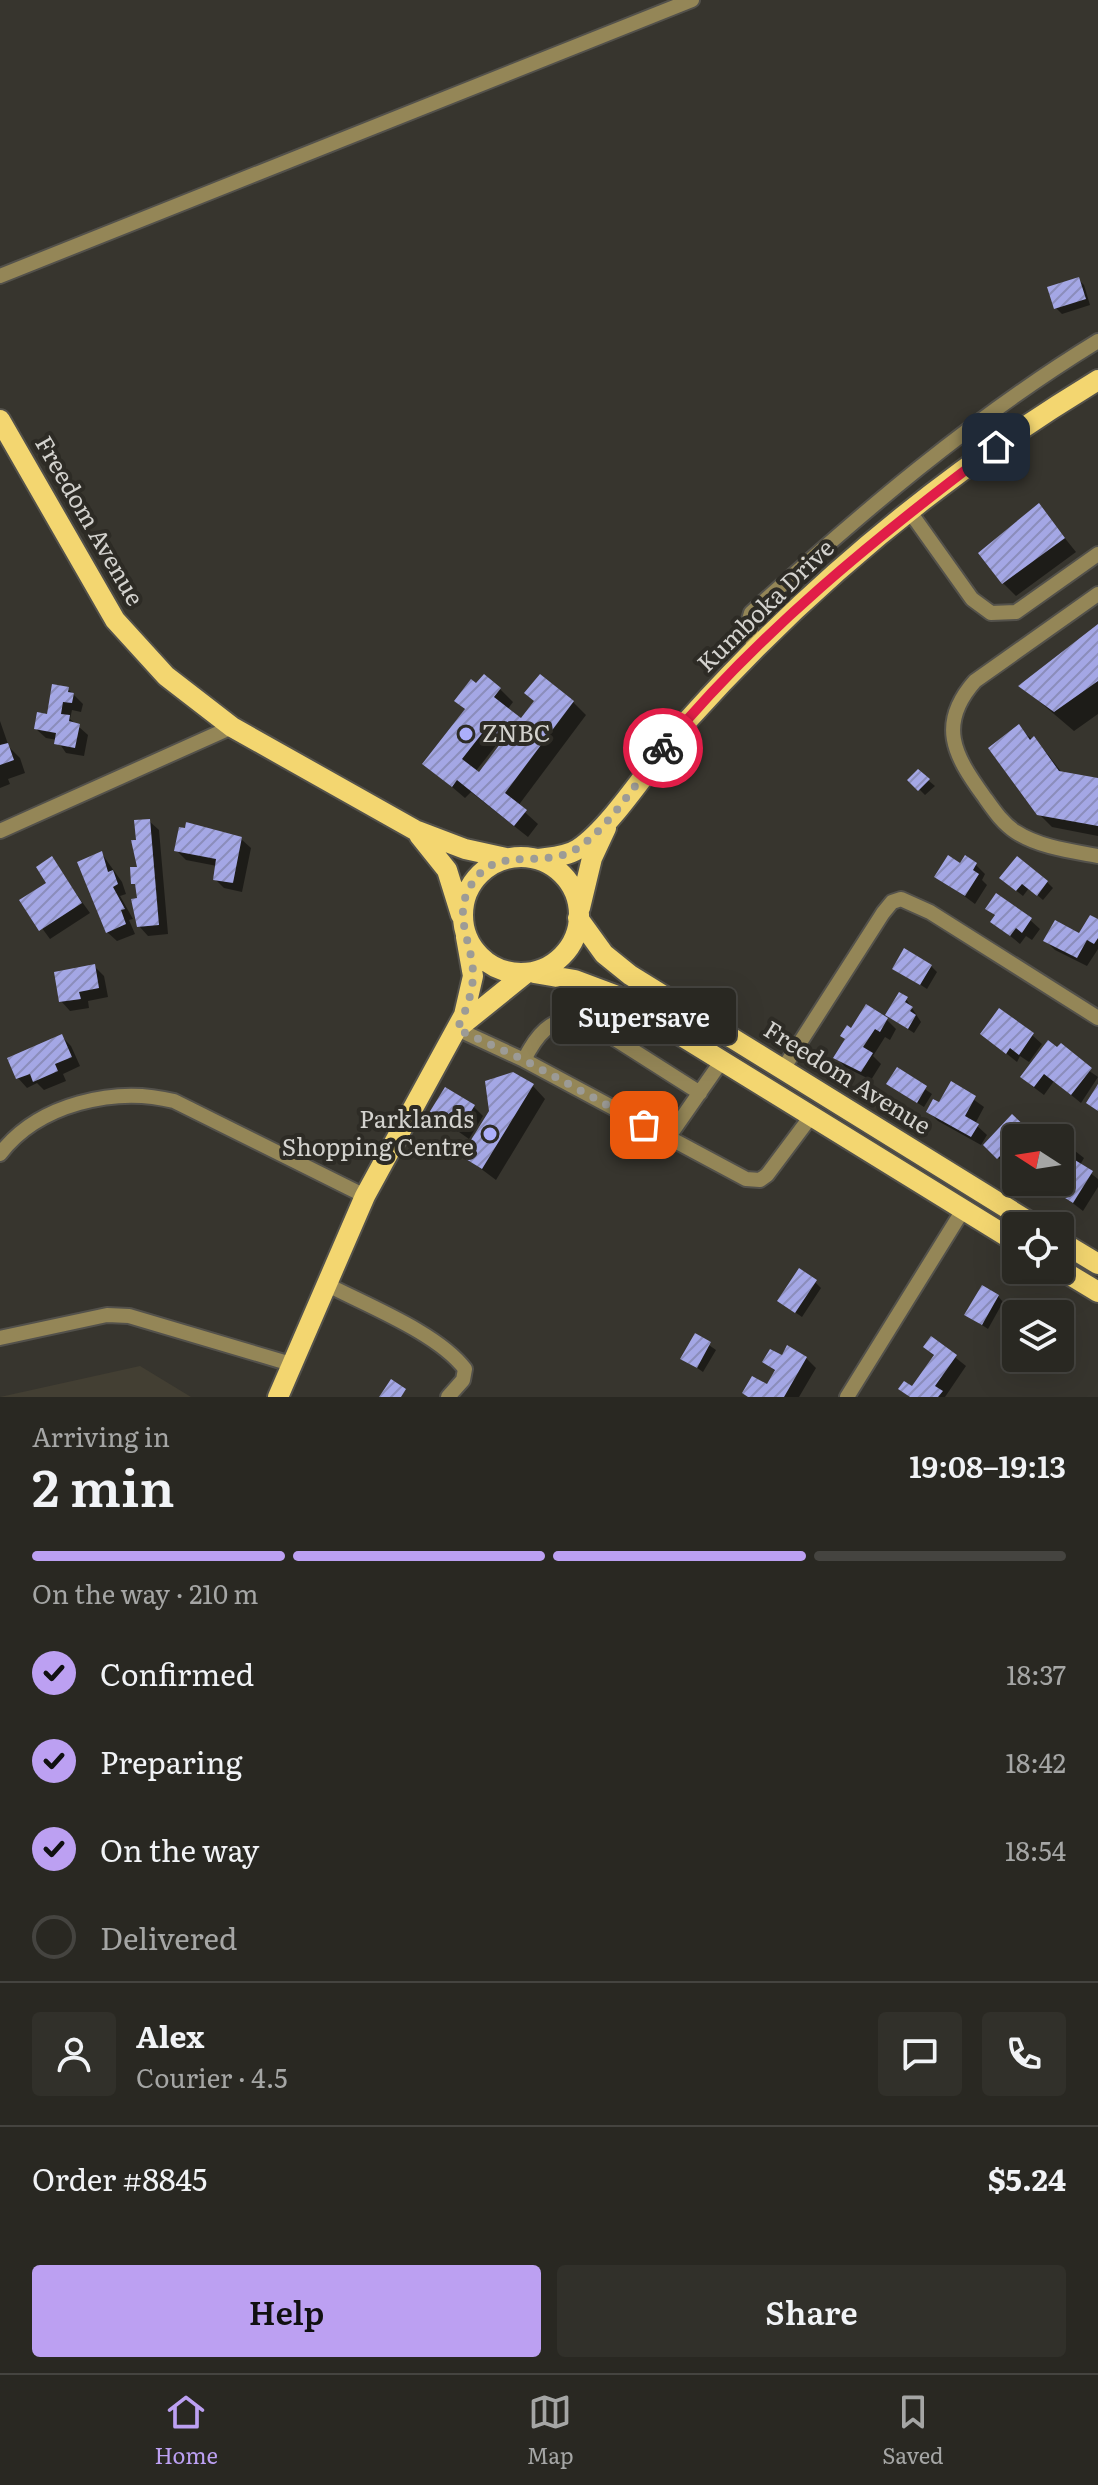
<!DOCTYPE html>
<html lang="en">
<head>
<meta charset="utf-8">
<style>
	body { margin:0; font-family:Literata,serif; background:#31302a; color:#f1f3f6; height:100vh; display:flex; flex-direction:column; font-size:30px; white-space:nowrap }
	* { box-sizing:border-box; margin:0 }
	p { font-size:26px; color:#a5a6a5 }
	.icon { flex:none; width:44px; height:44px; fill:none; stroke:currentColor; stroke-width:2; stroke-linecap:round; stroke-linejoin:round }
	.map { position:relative; height:1397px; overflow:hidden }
	.panel { display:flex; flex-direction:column; background:#292822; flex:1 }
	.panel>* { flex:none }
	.needle { width:52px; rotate:282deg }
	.buttons { position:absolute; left:1002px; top:1124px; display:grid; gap:16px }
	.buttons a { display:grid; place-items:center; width:72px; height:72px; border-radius:8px; background:#292822; box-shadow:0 8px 32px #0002,0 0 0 2px #454440; font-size:40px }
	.pin { position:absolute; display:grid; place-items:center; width:68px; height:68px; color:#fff; margin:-34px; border-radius:16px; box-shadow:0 4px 12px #0006 }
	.courier { position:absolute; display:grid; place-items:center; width:80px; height:80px; margin:-40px; border:6px solid #e11d48; border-radius:50%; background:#fff; color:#222; box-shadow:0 2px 10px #0007 }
	.bubble { position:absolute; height:56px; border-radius:8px; background:#292822; box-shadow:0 8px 32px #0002,0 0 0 2px #454440; font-size:26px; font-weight:600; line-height:56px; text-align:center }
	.head em { font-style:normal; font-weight:600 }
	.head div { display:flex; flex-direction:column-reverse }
	.head { display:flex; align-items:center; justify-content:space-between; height:136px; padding:0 32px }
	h1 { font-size:52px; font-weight:600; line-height:60px }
	.bar { display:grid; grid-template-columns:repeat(4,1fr); gap:12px 8px; align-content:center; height:96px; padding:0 32px }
	.bar i { height:10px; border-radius:6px; background:#454440 }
	.bar .selected { background:#bca0f2 }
	.bar p { grid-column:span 4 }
	.line { display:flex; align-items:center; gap:20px; padding:0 32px; border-top:2px solid #454440 }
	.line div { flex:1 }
	.round { display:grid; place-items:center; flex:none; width:84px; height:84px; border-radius:8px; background:#31302a }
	ol { padding:0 32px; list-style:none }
	li { display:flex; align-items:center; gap:24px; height:88px }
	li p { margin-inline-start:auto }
	li .icon { padding:8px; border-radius:50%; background:#bca0f2; color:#111; stroke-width:4 }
	li:last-child { color:#a5a6a5 }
	li i { width:44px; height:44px; border:4px solid #454440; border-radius:50% }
	.primary-button { display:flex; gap:16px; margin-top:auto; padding:16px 32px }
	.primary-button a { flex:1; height:92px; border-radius:8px; background:#bca0f2; color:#111; font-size:32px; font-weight:600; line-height:92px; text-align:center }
	.primary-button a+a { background:#31302a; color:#f1f3f6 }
	.tab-bar { display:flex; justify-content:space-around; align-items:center; height:112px; border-top:2px solid #454440; background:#292822; font-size:22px; color:#a5a6a5 }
	.tab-bar a { display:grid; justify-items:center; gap:4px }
	.tab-bar .selected { color:#bca0f2 }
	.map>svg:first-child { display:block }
	.built { fill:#433f33 }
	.shadow { fill:#0007; fill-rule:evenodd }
	.building { fill:url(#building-hatch); fill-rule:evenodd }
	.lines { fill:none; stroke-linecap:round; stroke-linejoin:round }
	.minor-casing { stroke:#53514b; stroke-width:18 }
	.major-casing { stroke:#53514b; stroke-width:24 }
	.minor { stroke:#948657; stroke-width:14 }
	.major { stroke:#f3d670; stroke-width:20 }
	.done { stroke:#9c9b96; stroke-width:8; stroke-dasharray:0 14.4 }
	.route { stroke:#e11d48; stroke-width:10 }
	.poi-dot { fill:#acaffb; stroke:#2d2b25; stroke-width:3 }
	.labels { text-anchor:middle; stroke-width:8; stroke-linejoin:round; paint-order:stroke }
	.street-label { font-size:24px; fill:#d3d2ce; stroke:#2d2b25 }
	.poi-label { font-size:24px; fill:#d3d2ce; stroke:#2d2b25; text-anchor:start }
</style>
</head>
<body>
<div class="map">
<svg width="1098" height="1397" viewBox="0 0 1098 1397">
	<defs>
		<pattern id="building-hatch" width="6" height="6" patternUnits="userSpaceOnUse" patternTransform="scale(2)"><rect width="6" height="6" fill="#a4a7e5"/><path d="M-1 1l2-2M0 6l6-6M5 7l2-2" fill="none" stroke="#8b8dbb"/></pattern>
	</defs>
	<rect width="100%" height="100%" fill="#37352e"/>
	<path class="built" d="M140,1366L191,1397H0Z"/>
	<path class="shadow" d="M1078,279L1084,285L1090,305L1062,314L1056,308Z
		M1039,506L1076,552L1016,596L1003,583Z
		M1098,626V714L1074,731L1021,686Z
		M68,689L83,704L81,712L72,710L70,719L88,735L84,756L66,753L57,740L46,738L36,729Z
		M500,689L513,702L507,710L521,721L536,702H573L586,715L518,806L538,824L528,837L471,792L465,798L425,764L466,711L457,701ZM498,743L502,746L479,775L475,772Z
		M0,721L9,747L20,758L25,773L8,779L10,784L0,788Z
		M1018,727L1046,752L1062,773L1098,780V836L1052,827L1038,813Z
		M918,772L935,786L925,795L910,780Z
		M149,821L159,830L168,934L148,936L139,926L138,841Z
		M241,839L251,848L242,892L224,888L215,879L217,866L186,860L176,850Z
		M102,854L122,882L126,894L120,896L133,919L129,920L135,934L117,941L107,932Z
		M51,859L90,913L50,939L22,901L49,883Z
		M976,865L985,874L982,880L987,885L975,904L937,876L960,866Z
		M1047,882L1053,888L1043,900L1029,888L1023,896L1008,884Z
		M988,908L1030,920L1040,929L1032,940L1026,936L1020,944L993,922L996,917Z
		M1098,922V949L1087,966L1055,950L1045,940L1080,936Z
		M931,966L937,972L927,989L895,968Z
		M95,967L104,976L108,997L88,1001L89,1008L70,1011L61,1001Z
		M906,999L921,1022L914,1033L894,1020Z
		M887,1020L896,1029L890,1040L885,1037L873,1056L881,1064L871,1080L845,1067L836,1057L852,1030Z
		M982,1034L1032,1035L1042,1044L1029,1062L1020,1056L1017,1062Z
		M61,1036L71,1046L80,1066L63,1074L66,1081L44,1090L37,1083L27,1088L18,1078Z
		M1049,1043L1098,1077L1081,1103L1054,1081L1044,1095L1032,1086Z
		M897,1070L932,1094L924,1107L895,1089Z
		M952,1084L984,1107L975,1124L987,1135L981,1145L938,1121L929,1112L939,1105Z
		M533,1086L545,1099L496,1180L464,1156Z
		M474,1107L483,1116L469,1139L432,1113Z
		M1012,1117L1034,1138H1016V1159L1008,1167L985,1145Z
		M1061,1140L1084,1158L1080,1165L1098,1179V1187L1083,1211L1057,1191L1063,1181Z
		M815,1282L821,1288L802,1317L786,1306Z
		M998,1296L1003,1302L988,1329L967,1315Z
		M696,1336L716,1350L703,1372L683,1358Z
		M931,1338L966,1366L945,1397H910L901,1389H912L935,1357L925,1346Z
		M782,1358H806L816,1368L799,1397H748L768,1387L776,1372L765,1362Z"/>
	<path class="building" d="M1079,277L1086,299L1054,309L1047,287Z
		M1039,503L1065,538L1002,584L978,553Z
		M1098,624V681L1054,712L1018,686Z
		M484,674L501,688L494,697L521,718L534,701L524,693L540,674L574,701L505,793L527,810L514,826L457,780L452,787L422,764L465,709L454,701L471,679L476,683ZM484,731L500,744L479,772L462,759Z
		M52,684L69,687L68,692L74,693L72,703L63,702L61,714L70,715L69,721L80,724L75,748L54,744L56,733L34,729L37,712L47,714Z
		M1019,724L1030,740L1034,736L1059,771L1098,778V826L1037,815L988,748Z
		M8,743L14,760L0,765V745Z
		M918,769L930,779L918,791L907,780Z
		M150,819L159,925L137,927L131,899L137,898L135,884H131L130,867H137L131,840H136L134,820Z
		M186,822L242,837L233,883L213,880L216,859L174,851L179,827L185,828Z
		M102,851L108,872L113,870L118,884L113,887L125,909L121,910L126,924L106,933L77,862Z
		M948,855L960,863L965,855L977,863L973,870L979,874L965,896L934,877Z
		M52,856L82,903L39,931L19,900L46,883L36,867Z
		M1017,856L1048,881L1037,896L1022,884L1016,891L999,878Z
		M996,893L1032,918L1022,933L1016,928L1010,936L990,922L995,915L985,909Z
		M1090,915L1098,919V938L1094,944L1087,940L1077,958L1043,941L1055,920L1079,933Z
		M904,948L932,965L920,985L892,969Z
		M95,964L99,988L79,992L81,999L59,1002L54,972Z
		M899,992L908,997L905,1002L913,1007L910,1011L916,1015L908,1029L885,1015Z
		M866,1004L888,1018L880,1032L875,1029L863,1047L873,1053L861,1072L833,1058L845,1039L840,1036L847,1025L851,1028Z
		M999,1008L1034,1033L1019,1055L1010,1048L1006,1054L980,1034Z
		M62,1034L72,1057L55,1064L58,1071L33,1082L30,1074L16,1079L7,1058Z
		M1048,1040L1057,1047L1061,1043L1092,1068L1071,1095L1044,1074L1034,1087L1020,1077Z
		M897,1067L927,1086L917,1103L886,1084Z
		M513,1072L534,1084L482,1169L461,1156L489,1111L485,1081Z
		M951,1081L976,1096L965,1116L979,1124L971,1137L926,1112L933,1099L939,1102Z
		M1098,1084V1111L1086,1103Z
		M445,1087L475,1105L459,1131L429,1113Z
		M1012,1114L1037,1138H1016V1152L1010,1146L997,1159L983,1145Z
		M1060,1137L1076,1147L1070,1157L1093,1171L1073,1203L1054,1191L1062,1179Z
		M799,1268L817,1280L795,1313L777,1301Z
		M982,1285L999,1295L982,1325L964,1315Z
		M695,1333L711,1342L697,1368L680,1359Z
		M931,1336L957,1355L935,1386L943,1391L938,1397H910L898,1389L904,1381L912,1386L934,1355L923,1347Z
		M787,1345L807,1357L784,1397H748L742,1393L752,1376L767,1384L775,1370L762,1362L770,1349L782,1355Z
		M391,1379L406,1389L401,1397H379Z"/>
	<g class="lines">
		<g class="minor-casing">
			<path id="minor" d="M0,276L692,0
				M910,512L972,599L991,613L1016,612L1098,554
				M1098,594L975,681C937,724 954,755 983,795C993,809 1002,823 1016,832C1039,847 1071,851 1098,856
				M754,650L749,620L751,613C860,514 972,418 1098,341
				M0,831L232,727
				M457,1029L524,1060L746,1179L760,1180L767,1175L812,1115
				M524,1060C537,1034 549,1020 579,1016L700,1093
				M783,1069L883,913L892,902L901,899L930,912L1098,1018
				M668,1138L723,1059
				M0,1154C38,1104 115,1086 174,1101L365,1196
				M326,1284C366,1305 438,1333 465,1369L463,1380L448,1397
				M0,1338L107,1315L129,1316L291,1364
				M847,1397L963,1210"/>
		</g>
		<g class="major-casing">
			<path id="major" d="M0,420L115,620L166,676L232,727L415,830L465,849L506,858
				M419,835L447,870L461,915
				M463 915a58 58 0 1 1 116 0a58 58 0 1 1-116 0Z
				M537,859C550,857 566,857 578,849C613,826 657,754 688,720C806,588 946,472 1098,380
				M580,908L592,858L606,828
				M578,918L604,954L630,975L1036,1226
				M534,973L575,980L615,995L1016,1242
				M463,1024L525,974
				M1060,1241L1098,1264
				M1060,1269L1098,1292
				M278,1397L365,1196L464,1015L473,976L466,937"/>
		</g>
		<use href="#minor" class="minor"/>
		<use href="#major" class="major"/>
	</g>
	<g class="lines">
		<path class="done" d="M644,1125L524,1060L457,1029C465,1013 472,995 473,977C474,945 452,917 470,887C492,847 528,865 563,855C599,845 640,777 663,748"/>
		<path class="route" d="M663,748C759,632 876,537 996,447"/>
	</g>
	<g class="poi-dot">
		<circle cx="466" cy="734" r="8"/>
		<circle cx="490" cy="1134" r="8"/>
	</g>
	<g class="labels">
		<g class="street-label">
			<text transform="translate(89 521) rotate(60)" y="8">Freedom Avenue</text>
			<text transform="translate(766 606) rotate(-44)" y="8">Kumboka Drive</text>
			<text transform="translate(847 1078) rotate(32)" y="8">Freedom Avenue</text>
		</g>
		<g class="poi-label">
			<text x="482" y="742">ZNBC</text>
			<text x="474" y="1128" text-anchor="end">Parklands<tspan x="474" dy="28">Shopping Centre</tspan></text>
		</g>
	</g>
</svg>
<div class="buttons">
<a><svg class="needle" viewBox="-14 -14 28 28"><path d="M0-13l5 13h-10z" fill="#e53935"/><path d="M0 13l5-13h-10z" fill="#a5a6a5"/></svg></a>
<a><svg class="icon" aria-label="locate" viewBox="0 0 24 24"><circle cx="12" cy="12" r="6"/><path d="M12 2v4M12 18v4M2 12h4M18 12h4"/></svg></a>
<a><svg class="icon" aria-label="layers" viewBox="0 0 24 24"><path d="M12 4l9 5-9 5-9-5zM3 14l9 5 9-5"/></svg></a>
</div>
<div class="pin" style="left:644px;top:1125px;background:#ea580c"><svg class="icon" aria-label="bag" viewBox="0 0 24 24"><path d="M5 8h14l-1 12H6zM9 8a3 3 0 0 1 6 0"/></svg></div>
<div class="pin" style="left:996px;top:447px;background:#1f2937"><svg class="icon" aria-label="home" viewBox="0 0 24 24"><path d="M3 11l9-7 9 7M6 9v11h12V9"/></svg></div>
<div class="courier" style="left:663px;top:748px"><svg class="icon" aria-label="bike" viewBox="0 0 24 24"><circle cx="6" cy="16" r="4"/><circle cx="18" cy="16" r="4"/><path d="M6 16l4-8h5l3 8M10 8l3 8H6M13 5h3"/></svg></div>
<div class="bubble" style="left:552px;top:988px;width:184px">Supersave</div>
</div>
<section class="panel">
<div class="head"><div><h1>2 min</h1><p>Arriving in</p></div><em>19:08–19:13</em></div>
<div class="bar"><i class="selected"></i><i class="selected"></i><i class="selected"></i><i></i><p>On the way · 210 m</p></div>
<ol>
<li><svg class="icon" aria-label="check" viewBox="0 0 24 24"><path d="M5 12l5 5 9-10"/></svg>Confirmed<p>18:37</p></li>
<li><svg class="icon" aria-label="check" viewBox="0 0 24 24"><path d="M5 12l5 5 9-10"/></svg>Preparing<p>18:42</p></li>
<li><svg class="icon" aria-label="check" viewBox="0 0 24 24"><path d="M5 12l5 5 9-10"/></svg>On the way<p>18:54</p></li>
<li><i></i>Delivered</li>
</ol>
<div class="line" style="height:144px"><a class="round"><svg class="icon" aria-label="person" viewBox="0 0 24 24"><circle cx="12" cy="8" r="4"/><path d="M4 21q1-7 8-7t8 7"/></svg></a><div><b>Alex</b><p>Courier · 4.5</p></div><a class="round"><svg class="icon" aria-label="chat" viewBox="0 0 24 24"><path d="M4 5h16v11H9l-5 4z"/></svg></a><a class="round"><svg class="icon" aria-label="phone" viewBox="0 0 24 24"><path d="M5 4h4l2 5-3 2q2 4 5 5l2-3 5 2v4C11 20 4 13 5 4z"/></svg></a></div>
<div class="line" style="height:104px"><div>Order #8845</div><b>$5.24</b></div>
<div class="primary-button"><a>Help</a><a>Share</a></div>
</section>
<nav class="tab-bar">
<a class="selected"><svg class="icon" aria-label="home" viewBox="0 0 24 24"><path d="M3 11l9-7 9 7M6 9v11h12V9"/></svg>Home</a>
<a><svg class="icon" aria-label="map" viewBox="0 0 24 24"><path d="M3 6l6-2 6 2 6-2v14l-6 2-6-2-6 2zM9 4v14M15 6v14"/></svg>Map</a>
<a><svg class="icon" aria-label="saved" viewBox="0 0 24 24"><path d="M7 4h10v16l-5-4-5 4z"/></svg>Saved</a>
</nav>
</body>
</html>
